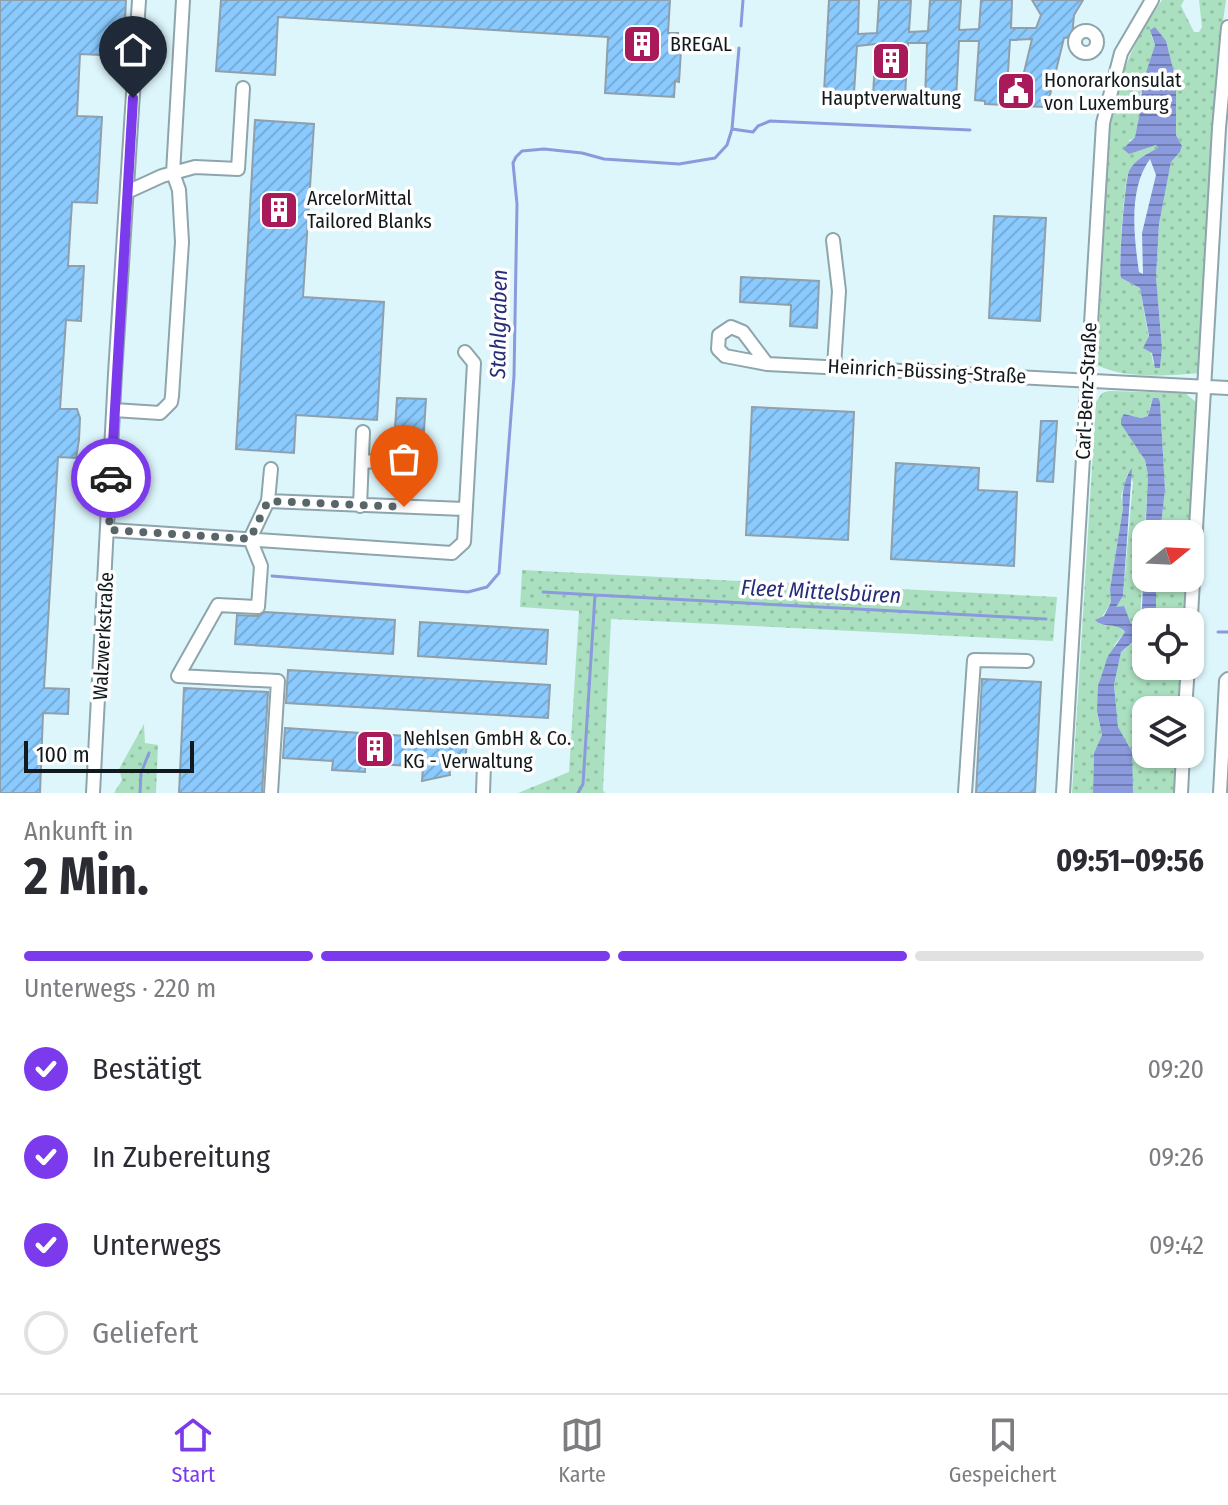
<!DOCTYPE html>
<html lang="de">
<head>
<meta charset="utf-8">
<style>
	body { margin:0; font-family:"Fira Sans Condensed",sans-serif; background:#f7f7f7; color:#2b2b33; height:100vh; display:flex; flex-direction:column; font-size:30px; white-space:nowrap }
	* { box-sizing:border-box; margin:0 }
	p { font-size:26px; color:#7c7c81 }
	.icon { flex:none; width:44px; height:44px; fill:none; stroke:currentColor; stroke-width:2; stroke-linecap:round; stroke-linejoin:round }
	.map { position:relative; height:793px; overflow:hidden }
	.details { display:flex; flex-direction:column; background:#fff; flex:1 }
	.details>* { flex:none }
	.needle { width:52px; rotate:72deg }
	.controls { position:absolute; left:1132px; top:520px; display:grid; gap:16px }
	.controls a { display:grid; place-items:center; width:72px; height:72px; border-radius:16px; background:#fff; box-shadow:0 2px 6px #0004; font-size:40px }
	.scale { position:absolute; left:24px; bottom:20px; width:170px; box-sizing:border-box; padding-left:8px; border:4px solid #11191c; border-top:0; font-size:22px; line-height:28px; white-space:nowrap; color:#11191c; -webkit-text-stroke:6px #fefefe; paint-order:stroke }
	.pin { position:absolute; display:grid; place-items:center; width:68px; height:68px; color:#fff; margin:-82px -34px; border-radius:50% 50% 50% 0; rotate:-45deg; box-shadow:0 0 8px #0007 }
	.pin .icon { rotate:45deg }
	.courier { position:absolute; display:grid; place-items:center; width:80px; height:80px; margin:-40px; border:6px solid #7c3aed; border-radius:50%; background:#fff; color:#222; box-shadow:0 2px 10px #0007 }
	.summary em { font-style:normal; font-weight:700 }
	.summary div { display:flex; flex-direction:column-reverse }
	.summary { display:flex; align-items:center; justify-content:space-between; height:136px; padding:0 24px }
	h1 { font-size:52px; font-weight:700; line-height:60px }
	.bar { display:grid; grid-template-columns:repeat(4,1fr); gap:12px 8px; align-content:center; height:96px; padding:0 24px }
	.bar i { height:10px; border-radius:6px; background:#e1e1e2 }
	.bar .selected { background:#7c3aed }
	.bar p { grid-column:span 4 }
	ol { padding:0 24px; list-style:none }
	li { display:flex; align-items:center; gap:24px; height:88px }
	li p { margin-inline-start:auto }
	li .icon { padding:8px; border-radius:50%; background:#7c3aed; color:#fff; stroke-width:4 }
	li:last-child { color:#7c7c81 }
	li i { width:44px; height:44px; border:4px solid #e1e1e2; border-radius:50% }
	.tabs { display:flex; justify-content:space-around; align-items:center; height:112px; border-top:2px solid #e1e1e2; background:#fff; font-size:22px; color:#7c7c81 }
	.tabs a { display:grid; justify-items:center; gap:4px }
	.tabs .selected { color:#7c3aed }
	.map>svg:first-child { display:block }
	.grass { fill:url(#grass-dots); fill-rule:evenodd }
	.water { fill:url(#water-rules); fill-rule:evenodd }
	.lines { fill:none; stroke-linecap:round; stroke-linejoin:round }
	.stream { stroke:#8a9adc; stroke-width:3 }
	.building { fill:url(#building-hatch); stroke:#8f9fac; stroke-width:2 }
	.minor-casing { stroke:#8ea5ab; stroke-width:16 }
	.minor { stroke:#fff; stroke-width:12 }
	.done { stroke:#58666a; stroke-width:8; stroke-dasharray:0 14.4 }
	.route { stroke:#7c3aed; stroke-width:10 }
	.labels { text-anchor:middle; stroke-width:7; stroke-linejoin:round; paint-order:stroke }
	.poi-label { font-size:20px; fill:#11191c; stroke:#fefefe; text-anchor:start }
	.street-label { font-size:20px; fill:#11191c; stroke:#fefefe }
	.water-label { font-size:22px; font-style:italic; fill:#262d7a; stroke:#fefefe }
</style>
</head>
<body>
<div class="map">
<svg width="1228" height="793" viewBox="0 0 1228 793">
	<defs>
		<pattern id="grass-dots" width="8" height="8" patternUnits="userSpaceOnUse" patternTransform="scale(2)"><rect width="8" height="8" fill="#aae0bf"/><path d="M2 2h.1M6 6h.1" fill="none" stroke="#91c0a4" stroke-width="1.8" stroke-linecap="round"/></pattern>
		<pattern id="water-rules" width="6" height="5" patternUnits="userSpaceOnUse" patternTransform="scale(2)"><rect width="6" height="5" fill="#8a9adc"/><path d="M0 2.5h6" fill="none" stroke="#6f7db2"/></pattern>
		<pattern id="building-hatch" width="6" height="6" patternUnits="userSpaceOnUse" patternTransform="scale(2)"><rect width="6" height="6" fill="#8acafe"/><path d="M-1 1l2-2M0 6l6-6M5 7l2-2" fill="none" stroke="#76add9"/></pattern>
	</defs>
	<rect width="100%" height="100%" fill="#ddf6fc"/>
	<path class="grass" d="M1162,0H1184L1181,6L1194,32H1199L1202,27L1199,0H1226L1219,49L1200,369L1199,373C1169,376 1124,379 1097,365L1109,125C1119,75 1133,42 1162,0ZM1157,31L1176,81V135L1182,146L1180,152L1171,162L1159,224L1156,277L1162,348L1160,368L1153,363L1140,288L1121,278C1118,270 1124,180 1129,171C1135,159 1147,153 1158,149L1157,145L1128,141L1135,137L1141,107L1140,95L1155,45L1151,35Z
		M1109,391L1185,393L1196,402L1198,413L1190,534H1160L1165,490L1160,402L1151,403L1148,416L1141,418L1125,414L1121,419L1145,460L1148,475L1140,620L1131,624L1123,606L1115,608L1123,596L1133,482L1128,473L1121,496L1123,508L1110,589L1111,602L1101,619L1104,625L1118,626L1125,632L1115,644L1097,711L1102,735L1094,753L1093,793H1072L1096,402L1102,393Z
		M522,570L1057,597L1053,641L611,619L603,790L605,793H518L569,772L579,611L520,607Z
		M1156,578H1189L1186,622H1156Z
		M1142,636H1146V666H1184L1181,710H1146V754H1179L1177,793H1133L1124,739L1118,728L1114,685L1121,652Z
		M144,724L145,743L158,745L156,793H114L122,780L119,769Z"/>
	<path class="water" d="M1155,27L1166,41L1176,81V135L1182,146L1180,152L1171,162L1159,224L1156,277L1162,348L1160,368H1155L1152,353L1143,348L1149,336L1140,288L1121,278C1118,270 1125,180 1129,171C1135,159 1147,154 1158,148L1156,145L1129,154L1123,149L1135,137L1141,107L1142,85L1155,45L1150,30ZM1150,159L1156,175L1142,233L1143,274L1139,272C1134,237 1128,189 1150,159Z
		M1153,398H1158L1160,402L1165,490L1160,534H1146V578H1156V622H1146V636L1134,641L1121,652L1114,685L1118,727L1132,752L1133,793H1093L1094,753L1102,735L1097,711L1098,686L1108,656L1125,632C1118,622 1104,629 1095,620L1104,616L1111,602L1110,589L1123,508C1121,497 1124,478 1132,468L1123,596L1116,607L1124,606L1131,624L1140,620L1142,608L1148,475L1145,460L1121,424V419L1124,414L1141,418L1148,416Z"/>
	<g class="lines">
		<path class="stream" d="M741,26L743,0
			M732,129L753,132L758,126L770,121L970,130
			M272,576L468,592L487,587L499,573L514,376L517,204L513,163L516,157L522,151L544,149L582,153L604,159L679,164L715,158L727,145L732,129L739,48
			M543,592L595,595
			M1218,632H1228
			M140,793L141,773L149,753
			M578,793L583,784L595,595L1046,619"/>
	</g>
	<path class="building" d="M0,0H126L123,56L80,54L77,116L102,117L97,203L72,202L68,266H84L81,321L66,320L60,409H77L80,418L79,440L76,458L58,457L44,688L69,689L68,714L43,713L40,793H0Z
		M221,0H670L668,33H678L677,50H681L679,82L675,81L674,97L605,93L608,37L278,17L275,75L216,71Z
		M829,0H859L858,34L877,33L879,0H911L909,32L928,31L930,0H961L959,30L979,29L981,0H1012L1011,28H1036L1041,15L1032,0H1083L1074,15L1072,37L1064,38L1047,107L1016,106L1032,39L1010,40L1006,105L985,104V101L975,100L979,41H959L956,100L925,98L927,43H908L905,97L873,95L876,44L857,46L854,93L824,92Z
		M255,120L314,124L303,297L384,302L377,420L296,415L294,453L236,449Z
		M994,216L1046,218L1040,321L989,318Z
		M741,277L819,281L817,328L790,326L791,305L740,302Z
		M397,398L426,399L423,446L394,444Z
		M752,407L854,412L848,540L746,535Z
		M1041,421H1057L1053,482L1037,481Z
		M896,463L979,468L978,490L1017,492L1014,566L891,559Z
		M265,612L395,620L393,654L235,644L237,615L258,616Z
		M420,622L548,630L546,664L418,656Z
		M288,670L550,685L548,718L286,703Z
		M982,679L1041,682L1035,793H976Z
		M184,688L268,692L262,793H179Z
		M285,728L467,740L466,753L458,760L462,769L449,768L450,775L422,781L423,767L365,763V772L332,770L333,761L283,758Z"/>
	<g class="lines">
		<g class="minor-casing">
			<path id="minor" d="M1075 42a11 11 0 1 1 22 0a11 11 0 1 1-22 0Z
				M127,192L162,176L195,167L238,169L243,88
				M833,240L839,291L834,366
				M767,364L743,332L731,327L719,335L718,349L725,356L767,364L1228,388
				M114,410L160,413L171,402L172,396L182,242L179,190L173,173L183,0
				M362,461L401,463
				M268,501L271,469
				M360,506L363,432
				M109,530L452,553L464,542L474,363L465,352
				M1190,633L1219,128L1228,27
				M1185,710L1188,666
				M467,762L484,764L483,793
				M93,793L115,374L139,0
				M271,793L278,681L178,676L218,605L258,607L261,566L250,539L268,501L464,509
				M965,793L974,660L1027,661
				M1063,793L1103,123L1121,53L1152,0
				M1181,793L1183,754
				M1220,793L1226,681L1228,679"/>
		</g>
		<use href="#minor" class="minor"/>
	</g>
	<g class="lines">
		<path class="done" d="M111,478L109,530L250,539L268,501L404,507"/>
		<path class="route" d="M111,478L133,98"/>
	</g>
	<defs>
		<g id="building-square" transform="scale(2)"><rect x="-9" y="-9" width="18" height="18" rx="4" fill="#a81a5a" stroke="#fefefe"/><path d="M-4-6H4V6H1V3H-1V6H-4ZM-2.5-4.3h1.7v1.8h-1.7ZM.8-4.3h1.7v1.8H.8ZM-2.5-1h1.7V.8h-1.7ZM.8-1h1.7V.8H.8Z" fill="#fff"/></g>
		<g id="civic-square" transform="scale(2)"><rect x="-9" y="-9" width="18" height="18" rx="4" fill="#a81a5a" stroke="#fefefe"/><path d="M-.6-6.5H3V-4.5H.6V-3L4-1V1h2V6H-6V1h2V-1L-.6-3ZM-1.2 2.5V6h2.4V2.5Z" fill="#fff"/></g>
	</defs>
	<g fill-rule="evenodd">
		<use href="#building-square" x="642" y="44"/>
		<use href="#building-square" x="891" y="61"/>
		<use href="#civic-square" x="1016" y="91"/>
		<use href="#building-square" x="279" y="210"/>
		<use href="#building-square" x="375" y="749"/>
	</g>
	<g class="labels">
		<g class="poi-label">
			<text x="670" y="51">BREGAL</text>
			<text x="1044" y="87">Honorarkonsulat<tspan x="1044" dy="23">von Luxemburg</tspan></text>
			<text x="891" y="105" text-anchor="middle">Hauptverwaltung</text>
			<text x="307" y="205">ArcelorMittal<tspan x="307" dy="23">Tailored Blanks</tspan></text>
			<text x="403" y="745">Nehlsen GmbH &amp; Co.<tspan x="403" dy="23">KG - Verwaltung</tspan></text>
		</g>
		<g class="street-label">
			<text transform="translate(927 371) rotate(3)" y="7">Heinrich-Büssing-Straße</text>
			<text transform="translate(1086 391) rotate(-87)" y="7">Carl-Benz-Straße</text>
			<text transform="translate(103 636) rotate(-87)" y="7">Walzwerkstraße</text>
		</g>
		<g class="water-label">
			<text transform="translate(498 324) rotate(-89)" y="8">Stahlgraben</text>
			<text transform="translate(821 591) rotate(3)" y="8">Fleet Mittelsbüren</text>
		</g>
	</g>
</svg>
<div class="controls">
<a><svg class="needle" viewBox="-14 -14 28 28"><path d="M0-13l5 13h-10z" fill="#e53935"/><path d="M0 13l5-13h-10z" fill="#7c7c81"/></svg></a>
<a><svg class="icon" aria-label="locate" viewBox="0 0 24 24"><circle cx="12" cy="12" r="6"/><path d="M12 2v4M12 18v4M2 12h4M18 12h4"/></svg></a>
<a><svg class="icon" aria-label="layers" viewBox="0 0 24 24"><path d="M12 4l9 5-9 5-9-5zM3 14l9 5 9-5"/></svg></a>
</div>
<div class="scale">100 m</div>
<div class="pin" style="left:404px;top:507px;background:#ea580c"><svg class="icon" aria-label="bag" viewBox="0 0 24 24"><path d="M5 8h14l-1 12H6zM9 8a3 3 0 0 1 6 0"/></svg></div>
<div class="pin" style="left:133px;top:98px;background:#1f2937"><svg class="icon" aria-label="home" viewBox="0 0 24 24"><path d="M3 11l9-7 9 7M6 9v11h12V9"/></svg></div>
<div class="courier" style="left:111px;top:478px"><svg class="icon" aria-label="car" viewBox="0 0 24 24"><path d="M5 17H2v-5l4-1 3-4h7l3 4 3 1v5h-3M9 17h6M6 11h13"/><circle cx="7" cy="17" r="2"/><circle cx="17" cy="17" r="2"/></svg></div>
</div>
<section class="details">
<div class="summary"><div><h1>2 Min.</h1><p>Ankunft in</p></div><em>09:51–09:56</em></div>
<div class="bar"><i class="selected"></i><i class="selected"></i><i class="selected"></i><i></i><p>Unterwegs · 220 m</p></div>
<ol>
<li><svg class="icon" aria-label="check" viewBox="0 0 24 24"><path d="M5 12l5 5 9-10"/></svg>Bestätigt<p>09:20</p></li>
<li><svg class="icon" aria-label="check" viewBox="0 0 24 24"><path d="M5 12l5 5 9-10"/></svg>In Zubereitung<p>09:26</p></li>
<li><svg class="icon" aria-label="check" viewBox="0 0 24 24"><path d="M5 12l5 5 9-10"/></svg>Unterwegs<p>09:42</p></li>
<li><i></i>Geliefert</li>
</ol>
</section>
<nav class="tabs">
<a class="selected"><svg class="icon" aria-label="home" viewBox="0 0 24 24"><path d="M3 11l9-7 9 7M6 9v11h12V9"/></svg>Start</a>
<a><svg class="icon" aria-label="map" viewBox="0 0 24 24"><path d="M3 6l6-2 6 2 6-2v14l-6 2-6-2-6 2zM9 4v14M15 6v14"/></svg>Karte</a>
<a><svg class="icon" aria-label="saved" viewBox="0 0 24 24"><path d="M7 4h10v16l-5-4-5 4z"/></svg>Gespeichert</a>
</nav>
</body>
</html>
